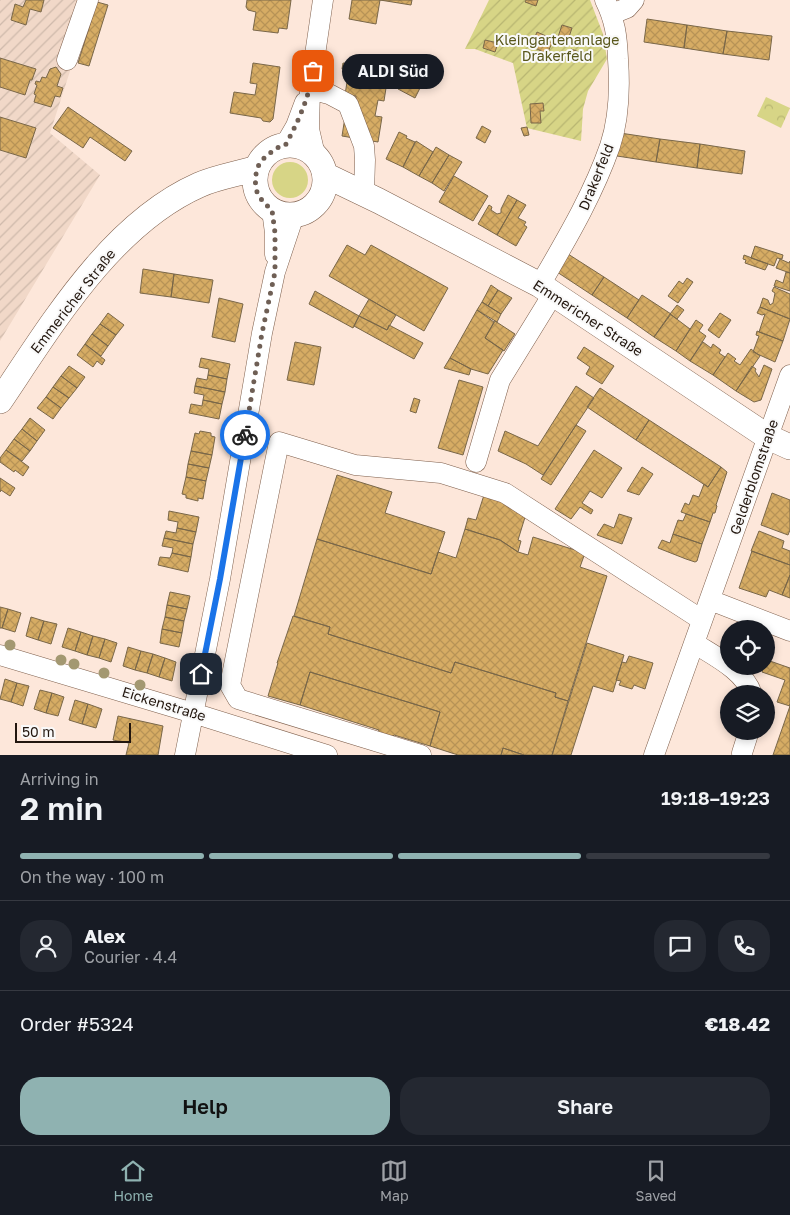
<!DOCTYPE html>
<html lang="en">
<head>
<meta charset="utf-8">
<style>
	body { margin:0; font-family:"Golos Text",sans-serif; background:#242831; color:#f1f3f6; height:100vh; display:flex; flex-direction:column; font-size:19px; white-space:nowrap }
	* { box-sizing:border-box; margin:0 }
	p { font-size:16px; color:#9ea1a6 }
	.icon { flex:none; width:28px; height:28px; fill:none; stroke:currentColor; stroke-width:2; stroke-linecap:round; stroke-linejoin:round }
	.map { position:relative; height:755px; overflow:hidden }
	.side { display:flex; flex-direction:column; background:#171b24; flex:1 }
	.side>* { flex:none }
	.tools { position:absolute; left:720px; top:620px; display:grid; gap:10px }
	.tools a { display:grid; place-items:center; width:55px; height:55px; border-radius:50%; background:#171b24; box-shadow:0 2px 8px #0003; font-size:25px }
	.scale { position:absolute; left:15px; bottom:12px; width:116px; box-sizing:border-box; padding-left:5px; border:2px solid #22160e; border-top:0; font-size:14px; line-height:18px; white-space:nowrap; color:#22160e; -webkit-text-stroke:4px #f9f9f9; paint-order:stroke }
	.pin { position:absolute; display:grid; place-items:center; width:42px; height:42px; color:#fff; margin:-21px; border-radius:10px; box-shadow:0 2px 8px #0006 }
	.courier { position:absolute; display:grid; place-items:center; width:50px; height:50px; margin:-25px; border:4px solid #1a73e8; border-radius:50%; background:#fff; color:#222; box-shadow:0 1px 6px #0007 }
	.bubble { position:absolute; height:35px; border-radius:18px; background:#171b24; box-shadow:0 2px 8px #0003; font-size:16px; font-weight:600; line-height:35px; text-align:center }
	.headline em { font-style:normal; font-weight:600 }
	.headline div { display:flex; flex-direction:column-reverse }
	.headline { display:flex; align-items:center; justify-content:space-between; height:85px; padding:0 20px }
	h1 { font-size:32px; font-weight:600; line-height:38px }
	.bar { display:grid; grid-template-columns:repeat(4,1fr); gap:8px 5px; align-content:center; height:60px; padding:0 20px }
	.bar i { height:6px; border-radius:4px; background:#363941 }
	.bar .on { background:#8fb2b1 }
	.bar p { grid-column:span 4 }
	.line { display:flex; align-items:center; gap:12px; padding:0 20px; border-top:1px solid #363941 }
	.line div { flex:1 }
	.round { display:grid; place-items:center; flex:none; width:52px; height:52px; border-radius:20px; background:#242831 }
	.primary-button { display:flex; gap:10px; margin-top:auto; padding:10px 20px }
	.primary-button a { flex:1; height:58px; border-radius:20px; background:#8fb2b1; color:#111; font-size:20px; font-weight:600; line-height:58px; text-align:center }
	.primary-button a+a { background:#242831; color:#f1f3f6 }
	.tab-bar { display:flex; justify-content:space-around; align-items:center; height:70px; border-top:1px solid #363941; background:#171b24; font-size:14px; color:#9ea1a6 }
	.tab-bar a { display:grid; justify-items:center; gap:2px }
	.tab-bar .on { color:#8fb2b1 }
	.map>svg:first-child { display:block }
	.industrial { fill:url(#industrial-furrows) }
	.grass { fill:#d7d586 }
	.forest { fill:url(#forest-crowns) }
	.garden { fill:url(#garden-furrows) }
	.building { fill:url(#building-cross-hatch); stroke:#796749 }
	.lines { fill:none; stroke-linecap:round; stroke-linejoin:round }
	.minor-casing { stroke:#7e5f4c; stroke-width:21 }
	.major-casing { stroke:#7e5f4c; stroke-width:26 }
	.minor { stroke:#fff; stroke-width:20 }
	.major { stroke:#fff; stroke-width:25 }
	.tree { fill:#a39871 }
	.done { stroke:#6f5f55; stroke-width:5; stroke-dasharray:0 9 }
	.route { stroke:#1a73e8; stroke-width:6 }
	.labels { text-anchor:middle; stroke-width:4; stroke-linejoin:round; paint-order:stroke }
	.park-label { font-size:14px; fill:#59571b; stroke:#f9f9f9 }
	.street-label { font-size:14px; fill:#22160e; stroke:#f9f9f9 }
</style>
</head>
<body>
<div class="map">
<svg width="790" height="755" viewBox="0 0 790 755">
	<defs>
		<pattern id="industrial-furrows" width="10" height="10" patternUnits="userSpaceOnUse" patternTransform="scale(1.25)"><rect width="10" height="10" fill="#f1d8c8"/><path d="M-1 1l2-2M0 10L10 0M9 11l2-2" fill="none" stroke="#ceb9ab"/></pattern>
		<pattern id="forest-crowns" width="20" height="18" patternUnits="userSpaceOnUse" patternTransform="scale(1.25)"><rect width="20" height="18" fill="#d7d586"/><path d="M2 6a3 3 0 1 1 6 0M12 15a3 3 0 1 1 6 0" fill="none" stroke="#b8b672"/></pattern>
		<pattern id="garden-furrows" width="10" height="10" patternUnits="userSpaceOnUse" patternTransform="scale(1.25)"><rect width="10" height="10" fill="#d7d586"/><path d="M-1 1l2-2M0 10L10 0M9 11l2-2" fill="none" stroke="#b8b672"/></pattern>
		<pattern id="building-cross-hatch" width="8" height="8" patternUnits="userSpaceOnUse" patternTransform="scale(1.25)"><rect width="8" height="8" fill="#d6ac64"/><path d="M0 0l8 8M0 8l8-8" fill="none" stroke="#b79356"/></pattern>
	</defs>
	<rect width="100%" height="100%" fill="#fde7da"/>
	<path class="industrial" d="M0,0H93L50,133L100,175L0,341Z"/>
	<path class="grass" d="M272 180a18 18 0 1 1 36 0a18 18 0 1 1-36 0Z"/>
	<path class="forest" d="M766,97L790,108L781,128L757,116Z"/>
	<path class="garden" d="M489,0H590L603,34L607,59L588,91L583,109L581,141L527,128L513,63L475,49H465Z"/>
	<path class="building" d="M26,0H44L41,12L30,9L26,25L11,20L15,4L23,7Z
		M247,0H291L287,29L279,28L278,33L253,30L256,12L248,10L246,7Z
		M352,0H412L411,5L380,0L376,24L349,19Z
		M526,0H538L536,6L525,2Z
		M97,2L108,5L89,66L78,63Z
		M647,19L687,25L684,48L644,42Z
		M562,25L572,28L569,37L572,38L570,45L557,40Z
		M687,25L727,31L723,54L684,48Z
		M727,31L772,36L769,60L723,54Z
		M537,32L546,36L545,39L552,43L547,54L531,46Z
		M485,40L498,43L495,52L483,48Z
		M571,49L579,52L577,58L569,55Z
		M0,58L36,69L32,80H30L25,95L0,87Z
		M412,61L429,70L415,98L398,89Z
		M253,63L280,67L273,119L270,122L263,121L261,118L230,113L234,92L255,95L257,84L250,83Z
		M343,63L357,65L356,71L342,69Z
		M56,67L61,74L57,86L63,88L60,97L55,96L51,107L34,102L36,95L34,94L37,85L35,84L36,81L40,82L42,77L46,78L50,69Z
		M347,82L386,88L384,101L378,100L375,116L382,117L378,142L342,136L346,111L354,112L356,96L345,95Z
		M543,103L544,111H540L541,123H531L530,104Z
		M68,107L132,151L125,161L90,137L83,148L53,128Z
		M0,117L36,128L26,158L0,150Z
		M482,126L491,131L485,143L476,138Z
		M527,127L529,135L524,136L521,128Z
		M399,132L407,136L406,138L415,142L403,167L386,159Z
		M620,133L660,139L656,162L617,156Z
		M660,139L700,144L697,168L656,162Z
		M416,141L433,152L419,176L403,167Z
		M700,144L745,151L742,174L697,168Z
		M436,147L449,155L432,183L419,176Z
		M449,155L462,162L444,191L432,183Z
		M454,176L488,196L473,221L439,202Z
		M508,195L517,200L497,235L478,224L489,205L492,207L491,210L497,214L501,213V209Z
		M517,200L526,205L518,218L526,222L524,225L527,227L516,246L497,235Z
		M347,245L365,255L371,245L448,288L424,331L329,276Z
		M755,246L783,255L782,259L777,258L774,266L751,258Z
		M568,254L604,277L592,295L557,272Z
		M744,255L768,264L765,270L745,263L746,260L743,259Z
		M780,259L789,263L790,261V273L776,268Z
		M143,269L174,274L171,297L140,293Z
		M786,272L790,273V291L774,286L776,280L783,283Z
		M174,274L213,280L209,303L171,297Z
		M604,277L639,300L627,318L592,295Z
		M687,278L693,282L678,303L668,296L679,281L683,284Z
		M491,285L498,290L488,306L482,302Z
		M774,287L790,294V319L760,307L763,298L768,300L770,305L773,303L775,293L772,291Z
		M498,290L512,298L501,314L488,306Z
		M315,291L359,316L353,328L309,304Z
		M642,295L671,314L654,337L627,318Z
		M219,298L243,304L235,342L212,337Z
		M369,299L396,315L387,330L359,316Z
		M482,302L501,314L497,322L477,310Z
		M677,305L684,310L677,319L670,314Z
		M760,307L790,319L783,341L759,332L765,314L762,315L757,313Z
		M477,310L494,322L485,338L503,350L488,374L471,369L450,358Z
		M108,313L124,325L116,335L100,324Z
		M720,313L731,320L719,338L708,330Z
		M670,314L690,329L676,351L654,337Z
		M359,316L387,330L389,325L423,343L414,359L354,326Z
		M696,320L703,325L699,331L706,336L690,361L676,351Z
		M495,321L515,334L504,351L485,338Z
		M100,324L116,335L108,346L92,334Z
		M757,331L783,341L775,362L753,352L759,336L756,335Z
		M92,334L108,346L101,356L85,344Z
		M295,342L321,347L314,385L287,380Z
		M703,342L711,348L713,344L721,350L719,353L725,357L713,375L690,361Z
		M85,344L105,360L102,365L97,361L93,367L77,355Z
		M584,347L614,366L602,384L586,374L590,367L577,358Z
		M751,349L760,356L736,391L713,375L728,353L736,359L734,361L740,365Z
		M201,358L230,364L227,379L208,375L209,369L199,367Z
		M450,358L471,369L469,375L444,368Z
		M764,365L772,369L761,400L754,402L736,391L752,366L756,369L755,371L759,377Z
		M69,366L85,377L77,388L61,376Z
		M208,375L227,379L225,392L195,386L197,378L207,380Z
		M61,376L77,388L69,398L53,387Z
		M459,380L483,387L463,455L438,448Z
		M195,386L225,392L222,404L203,400L204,395L194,393Z
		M576,386L594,398L543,475L526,464L498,451L505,431L538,446Z
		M53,387L69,398L61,408L46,397Z
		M600,388L649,420L636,440L587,407Z
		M46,397L61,408L53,419L37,408Z
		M414,398L420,400L416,413L410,411Z
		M203,400L222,404L219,419L189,413L191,404L202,406Z
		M30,418L45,430L37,441L22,429Z
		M649,420L721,467L708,487L636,440Z
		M576,425L586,431L551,485L541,479Z
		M22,429L37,441L30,451L14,439Z
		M200,431L211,433V436L215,437L212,455L191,451L195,433L199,434Z
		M14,439L30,451L22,461L6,450Z
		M6,450L29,467L23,476L15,470L14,472L0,462V458Z
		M594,450L622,468L602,498L590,491L582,503L593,510L591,514L580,507L571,519L555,509Z
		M191,451L212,455L209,468L188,464Z
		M188,464L209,468L206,481L186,477Z
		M642,467L653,474L639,495L627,491Z
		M721,467L727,472L716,505L717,506L715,513H713L710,522L681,512L685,503L689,505L693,495L699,497L704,484L708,487Z
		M337,475L392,492L385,513L445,532L431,574L317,539Z
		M186,477L206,481L203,499L198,498V501L186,498V495L182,494Z
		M0,478L15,488L10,496L1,490L0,492Z
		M772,493L790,500V530L788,535L761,525Z
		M484,495L505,501L526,514L518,540L521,541L518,552L500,540L465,529L468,518L476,520Z
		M169,511L199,517L196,532L177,528L178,522L168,520Z
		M619,514L632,518L622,544L597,535L604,524L614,528Z
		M686,514L710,522L702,544L673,534L678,520L683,521Z
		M177,528L196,532L193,544L164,538L166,531L176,533Z
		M465,529L500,540L518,552L528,555L533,537L585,553L580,567L607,576L568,701L555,697L556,693L455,662L451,673L328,634L330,627L294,616L317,539L431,574L438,552L456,558Z
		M759,531L784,541L782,548L790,551V565L751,551Z
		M673,534L702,544L697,561L695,562L686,559L658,548L662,540L670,543Z
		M164,538L193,544L191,557L172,553L173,548L162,546Z
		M752,551L790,565V575L782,595L769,590L766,597L739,588Z
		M172,553L191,557L188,572L158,565L160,557L170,558Z
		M790,575V598L782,595Z
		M170,592L190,596L187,609L167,605Z
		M167,605L187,609L184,621L165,617Z
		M0,607L8,609L2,628H0Z
		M8,609L21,613L15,632L2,628Z
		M293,616L330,627L328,634L451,673L455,662L556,693L555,697L568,701L552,755H524L503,748L501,755H458L430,746L440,712L310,672L300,705L268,696L278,663H277Z
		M31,617L44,621L38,640L26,636Z
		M165,617L184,621L182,633L162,629Z
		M44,621L57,624L51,644L38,640Z
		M68,628L81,632L75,651L62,647Z
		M162,629L182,633L179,647L160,643Z
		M81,632L93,636L87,655L75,651Z
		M93,636L105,639L99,658L87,655Z
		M105,639L117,643L111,662L99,658Z
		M587,643L624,655L613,692L593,686L571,755H552Z
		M128,647L141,651L135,670L123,666Z
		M141,651L153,654L147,673L135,670Z
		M153,654L165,658L159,677L147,673Z
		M629,656L653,663L645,689L634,685L632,689L619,685L621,681L616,680L622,662L626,663Z
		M165,658L176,662L172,681L159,677Z
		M767,660L790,668V706L777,702L785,680L762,672L764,666H766Z
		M310,672L440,712L430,746L394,735L393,736H390L378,732L379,730L300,705Z
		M5,679L17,683L11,702L0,699Z
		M17,683L29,686L23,706L11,702Z
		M40,690L52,693L46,713L34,709Z
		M52,693L64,697L58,716L46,713Z
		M75,700L88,704L82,724L69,720Z
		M88,704L102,709L96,728L82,724Z
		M790,704V755H773L790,706Z
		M118,716L163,726L158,755H126L129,743L113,740Z
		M503,748L524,755H501Z"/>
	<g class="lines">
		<g class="minor-casing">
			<path id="minor" d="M612,14L627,8L634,0
				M67,60L88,0
				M310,89L329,94L348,104L364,146L365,160L364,194
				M285,145L296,126L305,102
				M315,155L309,129L310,89L323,0
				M272,210L275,233V255
				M540,285C566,240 593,195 610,146C619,119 620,87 618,59C617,36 615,20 605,0
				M476,462L500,380L553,294
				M710,600L790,631
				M694,643C714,656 744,670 752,694
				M0,655L193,713L327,755
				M742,753L749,731
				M185,755L220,579L262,333L275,272L294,215
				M421,755L238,699L230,685L279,442L355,465L441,473L505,493L702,620
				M654,755L790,375"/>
		</g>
		<g class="major-casing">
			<path id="major" d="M255 180a35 35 0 1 1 70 0a35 35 0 1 1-70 0Z
				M325,175L379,201L540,285L768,437L790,447
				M0,401C52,324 111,224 199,185C217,177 238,174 257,168"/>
		</g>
		<use href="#minor" class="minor"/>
		<use href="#major" class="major"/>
	</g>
	<g class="tree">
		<circle cx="10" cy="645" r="5.5"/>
		<circle cx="61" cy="660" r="5.5"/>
		<circle cx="74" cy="664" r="5.5"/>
		<circle cx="104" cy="673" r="5.5"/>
		<circle cx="140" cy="685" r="5.5"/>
	</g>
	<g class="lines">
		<path class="done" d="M245,435L262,333L275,272V233L272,210L263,202L257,192L255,180L257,168L262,160L276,148L285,146C298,122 309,98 313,71"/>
		<path class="route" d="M201,674L220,579L245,435"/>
	</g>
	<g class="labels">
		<g class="park-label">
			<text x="557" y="45">Kleingartenanlage<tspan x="557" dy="16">Drakerfeld</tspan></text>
		</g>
		<g class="street-label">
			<text transform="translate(596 177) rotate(-68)" y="5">Drakerfeld</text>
			<text transform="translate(73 301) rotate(-52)" y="5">Emmericher Straße</text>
			<text transform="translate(588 318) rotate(33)" y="5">Emmericher Straße</text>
			<text transform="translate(754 477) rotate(-71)" y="5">Gelderblomstraße</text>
			<text transform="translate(164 704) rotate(17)" y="5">Eickenstraße</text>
		</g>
	</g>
</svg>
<div class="tools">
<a><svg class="icon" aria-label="locate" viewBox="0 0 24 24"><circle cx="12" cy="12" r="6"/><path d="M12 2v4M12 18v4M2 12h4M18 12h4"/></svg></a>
<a><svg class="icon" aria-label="layers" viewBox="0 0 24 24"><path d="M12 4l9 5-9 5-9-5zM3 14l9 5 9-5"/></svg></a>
</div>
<div class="scale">50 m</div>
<div class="pin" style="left:313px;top:71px;background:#ea580c"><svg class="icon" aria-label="bag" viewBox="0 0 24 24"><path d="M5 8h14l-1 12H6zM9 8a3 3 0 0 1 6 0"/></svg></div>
<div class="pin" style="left:201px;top:674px;background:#1f2937"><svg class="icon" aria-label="home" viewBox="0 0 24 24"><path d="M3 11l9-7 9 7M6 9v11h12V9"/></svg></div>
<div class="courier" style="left:245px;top:435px"><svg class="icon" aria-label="bike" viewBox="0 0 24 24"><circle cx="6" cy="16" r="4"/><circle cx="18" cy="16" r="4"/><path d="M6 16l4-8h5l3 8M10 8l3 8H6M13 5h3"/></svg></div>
<div class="bubble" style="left:342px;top:54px;width:102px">ALDI Süd</div>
</div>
<section class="side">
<div class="headline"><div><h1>2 min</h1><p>Arriving in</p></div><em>19:18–19:23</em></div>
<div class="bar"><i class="on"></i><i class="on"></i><i class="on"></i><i></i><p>On the way · 100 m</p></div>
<div class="line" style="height:90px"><a class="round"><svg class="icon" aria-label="person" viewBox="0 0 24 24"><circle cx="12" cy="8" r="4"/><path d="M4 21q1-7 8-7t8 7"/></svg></a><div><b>Alex</b><p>Courier · 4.4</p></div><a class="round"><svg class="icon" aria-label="chat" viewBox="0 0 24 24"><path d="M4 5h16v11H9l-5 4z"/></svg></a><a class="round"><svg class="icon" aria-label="phone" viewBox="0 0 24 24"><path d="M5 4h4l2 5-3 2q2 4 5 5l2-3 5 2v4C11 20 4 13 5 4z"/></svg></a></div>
<div class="line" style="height:65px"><div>Order #5324</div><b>€18.42</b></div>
<div class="primary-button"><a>Help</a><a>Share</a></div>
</section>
<nav class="tab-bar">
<a class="on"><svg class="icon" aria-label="home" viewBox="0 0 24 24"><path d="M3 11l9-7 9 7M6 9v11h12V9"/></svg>Home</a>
<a><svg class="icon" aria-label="map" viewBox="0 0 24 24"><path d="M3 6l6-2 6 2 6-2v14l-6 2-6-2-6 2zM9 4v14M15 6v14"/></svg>Map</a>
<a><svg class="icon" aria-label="saved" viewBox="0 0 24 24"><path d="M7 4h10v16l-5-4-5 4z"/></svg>Saved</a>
</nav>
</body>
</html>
